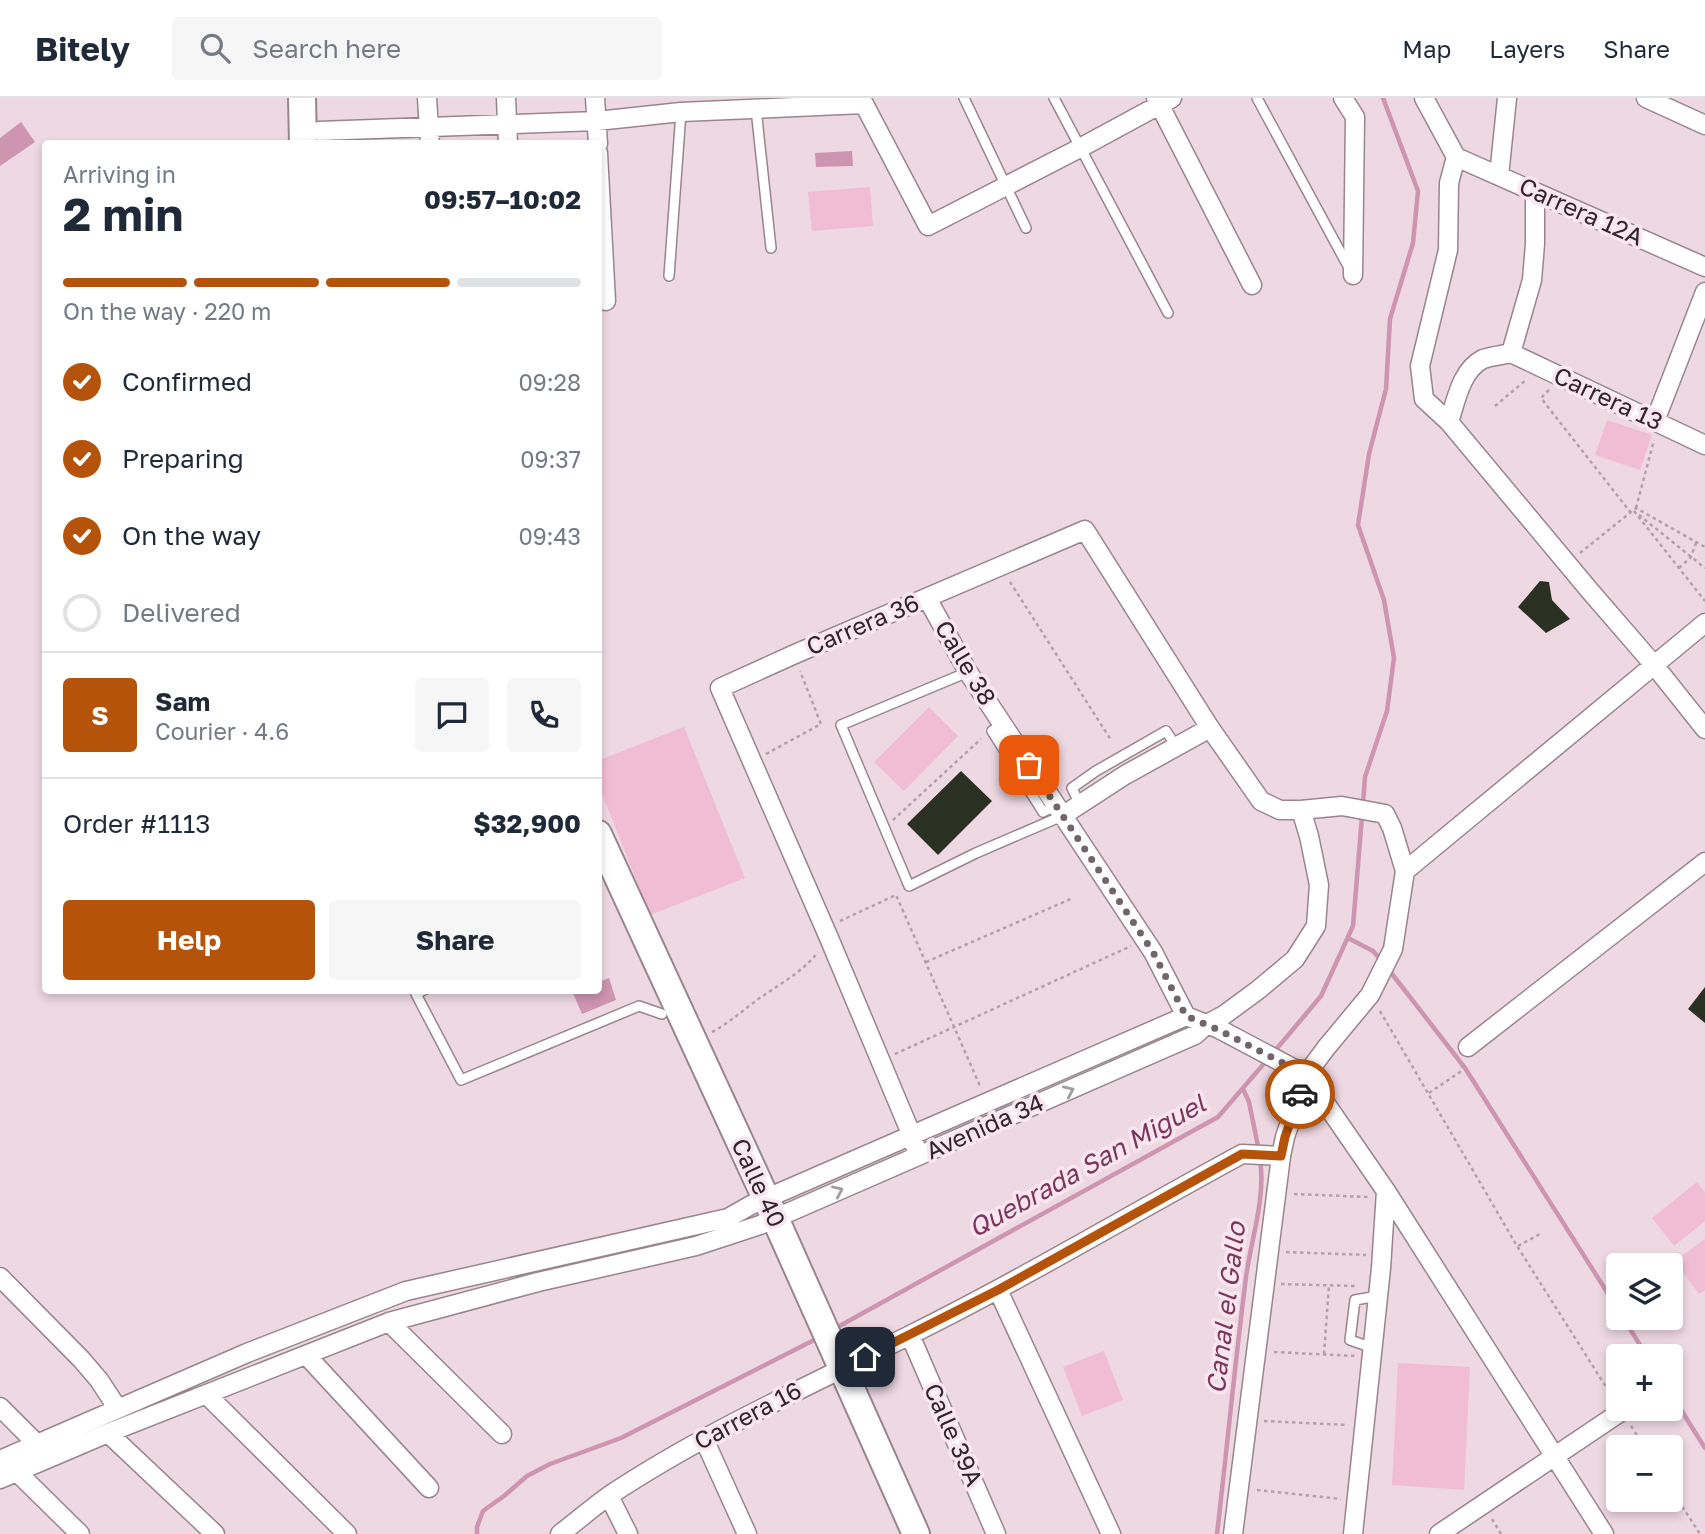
<!DOCTYPE html>
<html lang="en">
<head>
<meta charset="utf-8">
<style>
	body { margin:0; font-family:"Golos Text",sans-serif; background:#f6f6f7; color:#1f2937; height:100vh; display:flex; flex-direction:column; font-size:26px; white-space:nowrap }
	* { box-sizing:border-box; margin:0 }
	p { font-size:23px; color:#747a83 }
	.icon { flex:none; width:38px; height:38px; fill:none; stroke:currentColor; stroke-width:2; stroke-linecap:round; stroke-linejoin:round }
	.map { position:relative; flex:1; overflow:hidden }
	.panel { position:absolute; left:42px; top:42px; width:560px; height:854px; display:flex; flex-direction:column; background:#fff; border-radius:7px; box-shadow:0 4px 10px #0003 }
	.panel>* { flex:none }
	.buttons { position:absolute; left:1606px; top:1155px; display:grid; gap:14px }
	.buttons a { display:grid; place-items:center; width:77px; height:77px; border-radius:7px; background:#fff; box-shadow:0 4px 10px #0003; font-size:35px }
	.pin { position:absolute; display:grid; place-items:center; width:60px; height:60px; color:#fff; margin:-30px; border-radius:14px; box-shadow:0 4px 10px #0006 }
	.courier { position:absolute; display:grid; place-items:center; width:70px; height:70px; margin:-35px; border:5px solid #b45309; border-radius:50%; background:#fff; color:#222; box-shadow:0 2px 9px #0007 }
	.headline em { font-style:normal; font-weight:700 }
	.headline div { display:flex; flex-direction:column-reverse }
	.headline { display:flex; align-items:center; justify-content:space-between; height:119px; padding:0 21px }
	h1 { font-size:46px; font-weight:700; line-height:52px }
	.bar { display:grid; grid-template-columns:repeat(4,1fr); gap:10px 7px; align-content:center; height:84px; padding:0 21px }
	.bar i { height:9px; border-radius:5px; background:#e0e1e3 }
	.bar .on { background:#b45309 }
	.bar p { grid-column:span 4 }
	.line { display:flex; align-items:center; gap:18px; padding:0 21px; border-top:2px solid #e0e1e3 }
	.line div { flex:1 }
	.round { display:grid; place-items:center; flex:none; width:74px; height:74px; border-radius:7px; background:#f6f6f7 }
	ol { padding:0 21px; list-style:none }
	li { display:flex; align-items:center; gap:21px; height:77px }
	li p { margin-inline-start:auto }
	li .icon { padding:7px; border-radius:50%; background:#b45309; color:#fff; stroke-width:4 }
	li:last-child { color:#747a83 }
	li i { width:38px; height:38px; border:4px solid #e0e1e3; border-radius:50% }
	.primary-button { display:flex; gap:14px; margin-top:auto; padding:14px 21px }
	.primary-button a { flex:1; height:80px; border-radius:7px; background:#b45309; color:#fff; font-size:28px; font-weight:700; line-height:80px; text-align:center }
	.primary-button a+a { background:#f6f6f7; color:#1f2937 }
	header { display:flex; align-items:center; gap:42px; box-sizing:border-box; height:98px; padding:0 35px; background:#fff; border-bottom:2px solid #e0e1e3 }
	header strong { font-size:33px }
	nav { display:flex; gap:38px; margin-inline-start:auto; font-size:24px }
	.search { width:490px; height:63px; background:#f6f6f7; display:flex; align-items:center; gap:18px; box-sizing:border-box; padding:0 24px; border-radius:7px; color:#747a83; font-size:26px }
	.map>svg:first-child { display:block }
	.green { fill:#f1bdd5 }
	.water { fill:#ce95b0 }
	.lines { fill:none; stroke-linecap:round; stroke-linejoin:round }
	.stream { stroke:#ce95b0; stroke-width:4.5 }
	.building { fill:#2b3122 }
	.service-casing { stroke:#99858e; stroke-width:12 }
	.minor-casing { stroke:#99858e; stroke-width:21 }
	.secondary-casing { stroke:#99858e; stroke-width:30 }
	.path { stroke:#b3a1a9; stroke-width:2.5; stroke-dasharray:3.5 3.5; stroke-linecap:butt }
	.service { stroke:#fff; stroke-width:9 }
	.minor { stroke:#fff; stroke-width:18 }
	.secondary { stroke:#fff; stroke-width:26 }
	.oneway { stroke:#a19d9f }
	.done { stroke:#71646a; stroke-width:7; stroke-dasharray:0 12.6 }
	.route { stroke:#b45309; stroke-width:9 }
	.labels { text-anchor:middle; stroke-width:7; stroke-linejoin:round; paint-order:stroke }
	.street-label { font-size:24px; fill:#2e262a; stroke:#fbe5ef }
	.water-label { font-size:26px; font-style:italic; fill:#7c375c; stroke:#fbe5ef }
</style>
</head>
<body>
<header>
<strong>Bitely</strong>
<div class="search"><svg class="icon" aria-label="search" viewBox="0 0 24 24"><circle cx="10" cy="10" r="6"/><path d="M15 15l6 6"/></svg>Search here</div>
<nav><a>Map</a><a>Layers</a><a>Share</a></nav>
</header>
<div class="map">
<svg width="1705" height="1436" viewBox="0 0 1705 1436">
	<rect width="100%" height="100%" fill="#eed8e2"/>
	<path class="green" d="M870,89L873,128L812,133L808,94Z
		M1607,322L1652,337L1640,372L1595,357Z
		M929,609L958,638L904,693L874,664Z
		M684,629L745,780L650,817L599,688V662Z
		M1697,1084L1705,1094V1123L1674,1148L1652,1120Z
		M1705,1141V1192L1699,1196L1675,1163Z
		M1104,1253L1123,1302L1082,1318L1063,1269Z
		M1398,1265L1470,1269L1464,1392L1392,1387Z"/>
	<path class="water" d="M21,24L35,44L0,68V40Z
		M852,53L853,68L816,69L815,55Z
		M609,880L616,902L582,916L573,895L579,893L598,892L599,884Z"/>
	<g class="lines">
		<path class="stream" d="M1363,706L1365,679L1387,613L1394,560L1384,502L1358,427L1369,356L1386,291L1390,221L1413,145L1418,93L1383,0
			M1348,840L1373,853L1381,862
			M1389,872L1465,970L1619,1213
			M1274,954L1321,898L1353,828L1362,718
			M1243,991L1249,1004L1259,1053
			M1623,1220L1647,1258
			M834,1231L1218,1019L1268,961
			M1671,1296L1705,1350
			M477,1436V1429L483,1413L504,1398L527,1378L550,1366L621,1340L820,1239
			M1217,1436C1227,1350 1235,1265 1246,1179C1251,1142 1266,1099 1260,1062"/>
	</g>
	<path class="building" d="M1540,483L1549,484L1552,502L1570,521L1546,535L1518,509Z
		M961,673L992,703L938,757L907,726Z
		M1705,889V925L1688,911Z"/>
	<g class="lines">
		<g class="service-casing">
			<path id="service" d="M964,0L1026,130
				M1054,0L1168,215
				M1257,0L1349,170
				M756,11L771,150
				M669,178L681,14
				M968,574L841,627L909,788L976,755L1062,718
				M1002,626L992,633L1043,714L1056,708
				M1080,707L1072,690L1096,673L1166,633L1176,648
				M424,892L416,896L461,982L639,908L662,916
				M1373,1250L1350,1242L1355,1202L1378,1198"/>
		</g>
		<g class="minor-casing">
			<path id="minor" d="M427,0L430,46
				M506,0L508,46
				M595,0L598,46
				M1156,0L1252,187
				M1343,0L1355,19L1353,177
				M1424,0L1456,59L1449,85L1448,152L1420,268L1424,301L1449,324L1590,493L1654,567L1705,631
				M1646,0L1705,27
				M319,33L597,23L681,14L864,6L928,128L1080,50L1172,0
				M598,55L606,203
				M1456,59L1705,169
				M1499,78L1507,0
				M1511,255L1705,347
				M1655,323L1705,194
				M1449,324C1456,303 1461,272 1483,261C1491,258 1503,257 1511,255L1532,182L1535,146V94
				M927,500L968,574L1153,854L1186,918L1219,931L1306,977L1386,1093L1604,1436
				M1062,718L1125,677L1210,630
				M1405,773L1705,525
				M1468,949L1705,764
				M0,1179L81,1261L99,1282L118,1311
				M998,1192L1111,1436
				M389,1224L502,1336
				M910,1237L996,1436
				M307,1258L429,1390
				M207,1297L347,1436
				M0,1309L37,1346
				M108,1335L215,1436
				M704,1341L747,1436
				M0,1362L247,1255L406,1193L728,1120L751,1107L1186,918
				M17,1374L80,1436
				M0,1381L108,1335L389,1224L538,1184L696,1148L760,1127L1195,937L1207,926L1224,917L1258,892L1295,861L1316,828L1319,787L1309,738L1301,712
				M609,1398L628,1436
				M560,1436C577,1423 593,1409 610,1397C705,1334 809,1288 910,1237C1023,1181 1131,1116 1242,1056L1281,1058L1285,1039L1306,977L1326,950L1370,897L1393,851L1405,773L1392,730L1385,716L1342,708L1301,712H1280L1261,703L1210,630L1085,432L795,556L720,590L829,840L912,1038L918,1058
				M1233,1436L1281,1058
				M1353,1436L1381,1170L1386,1093
				M1439,1436L1622,1313"/>
		</g>
		<g class="secondary-casing">
			<path id="secondary" d="M302,0L303,46
				M598,736L775,1120L916,1436"/>
		</g>
		<path class="path" d="M1549,292L1541,300L1631,415
			M1495,308L1527,281
			M1636,410L1654,342
			M1634,413L1705,503
			M1639,417L1705,470
			M1580,455L1636,410L1705,449
			M1679,470L1691,459L1696,445
			M1010,484L1111,642
			M766,656L821,626L800,573
			M893,722L981,641
			M840,823L896,797L980,988
			M926,864L1073,800
			M1380,913L1517,1148L1613,1300
			M712,934C729,925 742,913 757,902C778,887 803,874 818,854
			M895,956L1131,848
			M1429,995L1460,974L1463,966
			M1294,1096L1368,1099
			M1518,1148L1540,1136
			M1286,1154L1366,1157
			M1281,1186L1355,1188
			M1274,1254L1355,1258
			M1324,1256L1329,1187
			M1264,1323L1348,1327
			M1631,1328L1645,1349
			M1671,1391L1700,1436
			M1257,1392L1341,1401
			M1492,1421L1501,1436"/>
		<use href="#service" class="service"/>
		<use href="#minor" class="minor"/>
		<use href="#secondary" class="secondary"/>
	</g>
	<defs><path id="oneway-chevron" d="M-2-3.5L2.5 0L-2 3.5" fill="none" stroke-width="1.6" stroke-linecap="round" stroke-linejoin="round" transform="scale(1.75)"/></defs>
	<g class="oneway">
		<use href="#oneway-chevron" transform="translate(1069 993) rotate(-24)"/>
		<use href="#oneway-chevron" transform="translate(838 1093) rotate(-24)"/>
	</g>
	<g class="lines">
		<path class="done" d="M1029,667L1153,854L1186,918L1219,932L1306,977L1300,996"/>
		<path class="route" d="M865,1259L998,1192L1242,1056L1281,1058L1285,1039L1300,996"/>
	</g>
	<g class="labels">
		<g class="street-label">
			<text transform="translate(1581 114) rotate(24)" y="8">Carrera 12A</text>
			<text transform="translate(1608 301) rotate(25)" y="8">Carrera 13</text>
			<text transform="translate(863 527) rotate(-23)" y="8">Carrera 36</text>
			<text transform="translate(965 565) rotate(59)" y="8">Calle 38</text>
			<text transform="translate(985 1029) rotate(-24)" y="8">Avenida 34</text>
			<text transform="translate(758 1085) rotate(65)" y="8">Calle 40</text>
			<text transform="translate(748 1318) rotate(-28)" y="8">Carrera 16</text>
			<text transform="translate(953 1337) rotate(66)" y="8">Calle 39A</text>
		</g>
		<g class="water-label">
			<text transform="translate(1087 1068) rotate(-29)" y="9">Quebrada San Miguel</text>
			<text transform="translate(1226 1210) rotate(-83)" y="9">Canal el Gallo</text>
		</g>
	</g>
</svg>
<div class="buttons">
<a><svg class="icon" aria-label="layers" viewBox="0 0 24 24"><path d="M12 4l9 5-9 5-9-5zM3 14l9 5 9-5"/></svg></a>
<a>+</a>
<a>−</a>
</div>
<div class="pin" style="left:1029px;top:667px;background:#ea580c"><svg class="icon" aria-label="bag" viewBox="0 0 24 24"><path d="M5 8h14l-1 12H6zM9 8a3 3 0 0 1 6 0"/></svg></div>
<div class="pin" style="left:865px;top:1259px;background:#1f2937"><svg class="icon" aria-label="home" viewBox="0 0 24 24"><path d="M3 11l9-7 9 7M6 9v11h12V9"/></svg></div>
<div class="courier" style="left:1300px;top:996px"><svg class="icon" aria-label="car" viewBox="0 0 24 24"><path d="M5 17H2v-5l4-1 3-4h7l3 4 3 1v5h-3M9 17h6M6 11h13"/><circle cx="7" cy="17" r="2"/><circle cx="17" cy="17" r="2"/></svg></div>
<section class="panel">
<div class="headline"><div><h1>2 min</h1><p>Arriving in</p></div><em>09:57–10:02</em></div>
<div class="bar"><i class="on"></i><i class="on"></i><i class="on"></i><i></i><p>On the way · 220 m</p></div>
<ol>
<li><svg class="icon" aria-label="check" viewBox="0 0 24 24"><path d="M5 12l5 5 9-10"/></svg>Confirmed<p>09:28</p></li>
<li><svg class="icon" aria-label="check" viewBox="0 0 24 24"><path d="M5 12l5 5 9-10"/></svg>Preparing<p>09:37</p></li>
<li><svg class="icon" aria-label="check" viewBox="0 0 24 24"><path d="M5 12l5 5 9-10"/></svg>On the way<p>09:43</p></li>
<li><i></i>Delivered</li>
</ol>
<div class="line" style="height:126px"><b class="round" style="background:#b45309;color:#fff">S</b><div><b>Sam</b><p>Courier · 4.6</p></div><a class="round"><svg class="icon" aria-label="chat" viewBox="0 0 24 24"><path d="M4 5h16v11H9l-5 4z"/></svg></a><a class="round"><svg class="icon" aria-label="phone" viewBox="0 0 24 24"><path d="M5 4h4l2 5-3 2q2 4 5 5l2-3 5 2v4C11 20 4 13 5 4z"/></svg></a></div>
<div class="line" style="height:91px"><div>Order #1113</div><b>$32,900</b></div>
<div class="primary-button"><a>Help</a><a>Share</a></div>
</section>
</div>
</body>
</html>
